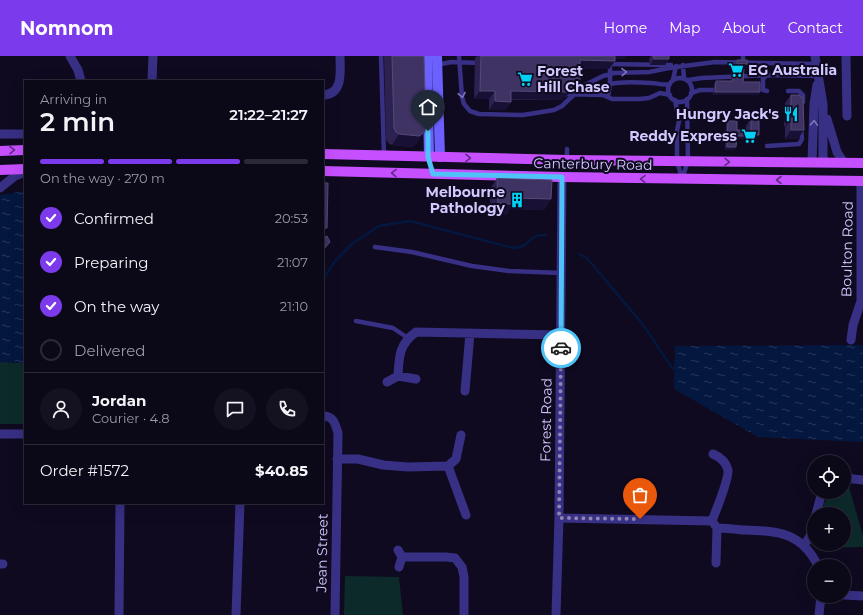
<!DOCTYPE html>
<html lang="en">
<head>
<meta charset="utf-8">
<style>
	body { margin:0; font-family:Montserrat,sans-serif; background:#141121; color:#f1f3f6; height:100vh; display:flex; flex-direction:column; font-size:15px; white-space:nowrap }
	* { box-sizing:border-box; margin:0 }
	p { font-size:13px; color:#9a9aa2 }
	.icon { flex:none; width:22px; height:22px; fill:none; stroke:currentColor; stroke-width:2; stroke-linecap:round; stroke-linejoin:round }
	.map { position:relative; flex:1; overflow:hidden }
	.details { position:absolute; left:24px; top:24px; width:300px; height:424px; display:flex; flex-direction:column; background:#0b0818; border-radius:0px; box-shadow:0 4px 16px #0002,0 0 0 1px #2b2937 }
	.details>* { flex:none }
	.buttons { position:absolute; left:807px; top:399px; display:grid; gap:8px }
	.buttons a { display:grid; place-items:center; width:44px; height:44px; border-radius:50%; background:#0b0818; box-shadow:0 4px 16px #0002,0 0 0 1px #2b2937; font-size:20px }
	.pin { position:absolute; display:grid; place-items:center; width:34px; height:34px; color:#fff; margin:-41px -17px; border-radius:50% 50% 50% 0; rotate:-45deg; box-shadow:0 0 4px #0007 }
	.pin .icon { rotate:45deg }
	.courier { position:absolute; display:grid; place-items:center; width:40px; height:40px; margin:-20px; border:3px solid #4fc3f7; border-radius:50%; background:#fff; color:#222; box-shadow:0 1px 5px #0007 }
	.head em { font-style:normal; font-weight:600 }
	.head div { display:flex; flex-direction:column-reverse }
	.head { display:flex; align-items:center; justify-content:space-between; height:68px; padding:0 16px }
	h1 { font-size:26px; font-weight:600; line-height:30px }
	.bar { display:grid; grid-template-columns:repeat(4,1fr); gap:6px 4px; align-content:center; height:48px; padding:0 16px }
	.bar i { height:5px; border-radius:3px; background:#2b2937 }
	.bar .current { background:#7c3aed }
	.bar p { grid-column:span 4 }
	.line { display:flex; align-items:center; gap:10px; padding:0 16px; border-top:1px solid #2b2937 }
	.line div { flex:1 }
	.round { display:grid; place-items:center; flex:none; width:42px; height:42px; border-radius:21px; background:#141121 }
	ol { padding:0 16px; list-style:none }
	li { display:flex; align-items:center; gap:12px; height:44px }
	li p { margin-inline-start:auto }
	li .icon { padding:4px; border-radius:50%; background:#7c3aed; color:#fff; stroke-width:4 }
	li:last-child { color:#9a9aa2 }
	li i { width:22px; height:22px; border:2px solid #2b2937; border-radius:50% }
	header { display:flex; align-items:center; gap:24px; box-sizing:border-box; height:56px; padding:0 20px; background:#7c3aed; color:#fff }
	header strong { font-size:19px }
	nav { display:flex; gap:22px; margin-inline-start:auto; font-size:14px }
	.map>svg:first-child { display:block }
	.park { fill:#0d2a2b }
	.water { fill:url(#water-ripples) }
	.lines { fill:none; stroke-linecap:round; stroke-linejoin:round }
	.stream { stroke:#04173f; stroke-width:2.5 }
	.service { stroke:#373084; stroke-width:4.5 }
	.minor { stroke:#373084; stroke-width:9 }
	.secondary { stroke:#6c60ff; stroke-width:10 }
	.primary { stroke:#c650ff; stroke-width:10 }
	.wall { fill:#2c2150 }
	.shaded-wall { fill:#191035 }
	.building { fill:#3e3363; stroke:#554a7b }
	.oneway { stroke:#7d75bb }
	.oneway2 { stroke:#612a84 }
	.done { stroke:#8e86b1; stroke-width:4; stroke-dasharray:0 7.2 }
	.route { stroke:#4fc3f7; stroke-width:5 }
	.labels { text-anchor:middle; stroke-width:4; stroke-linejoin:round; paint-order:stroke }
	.poi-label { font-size:14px; font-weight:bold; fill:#d2c9ff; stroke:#0f0a20; text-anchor:end }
	.street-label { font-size:14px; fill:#d2c9ff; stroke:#0f0a20 }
</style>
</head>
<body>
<header>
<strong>Nomnom</strong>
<nav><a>Home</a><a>Map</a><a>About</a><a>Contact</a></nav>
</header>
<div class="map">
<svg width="863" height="559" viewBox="0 0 863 559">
	<defs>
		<pattern id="water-ripples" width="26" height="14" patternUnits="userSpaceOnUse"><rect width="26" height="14" fill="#04173f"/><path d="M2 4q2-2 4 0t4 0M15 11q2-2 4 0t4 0" fill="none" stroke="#28375c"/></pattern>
	</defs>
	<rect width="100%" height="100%" fill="#0f0a20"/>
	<path class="park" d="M0,306L25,307V368H0Z
		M849,431L863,480V491L816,492L810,485L814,478V488H844V458H821L824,447L832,436H844V432Z
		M345,520L399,521L403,559H344Z"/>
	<path class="water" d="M25,135V307L0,306V139Z
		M863,289V386L758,381L674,333L675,290Z"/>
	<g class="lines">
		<path class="stream" d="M579,198L587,202L644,270L672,312L677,313
			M323,224L335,205L353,187L379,170L410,165L513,192C516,192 520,191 523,190C533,184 532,178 546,179"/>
		<path class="service" d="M381,0L384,100
			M459,0L462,41L464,48L470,55L479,58L523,59L554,54L562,50L583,30L603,20L614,17L649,16L669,12L715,6L816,8
			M743,7V0
			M607,8L671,9
			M437,9L451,6L481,7
			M683,9L684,23
			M668 34a12 12 0 1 1 24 0a12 12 0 1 1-24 0Z
			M673,24L676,10
			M688,24L702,22L767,19
			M610,28C623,25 637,26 651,27C658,27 663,30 670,28
			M767,35L763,34V23L767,19L818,20
			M788,35H799L803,39V46
			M691,37L700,34H719
			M562,38L603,39L612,43H640L649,42L660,37L670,39
			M608,41L610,28V8
			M675,44L679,65L677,75V105L682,123
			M767,90L799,88L802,83L801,72
			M567,104V93
			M682,123L688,105L687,43
			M375,191L412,196L472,210L509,215L562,217
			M356,265L393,272L408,282"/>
		<path class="minor" d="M70,0L78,14L81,25
			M815,0L823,48V106
			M846,0L847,60
			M152,25L153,0
			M323,39C344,38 340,15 340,0
			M827,63L837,96L844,107
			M0,78H25
			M812,106L814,48L817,29
			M0,132L15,120L25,116
			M851,284L853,269L861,245V125
			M398,320C399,301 399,288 416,276L561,279
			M387,326L398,320L416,323
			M465,335L470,277
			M323,360C334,360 335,368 338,377L335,559
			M0,378H25
			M461,379L456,403L448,410L466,459
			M337,403H358L383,409L408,411L448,410
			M844,422L863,424
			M816,458L822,436
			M559,462L712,465L717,472C725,472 734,473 742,474C776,475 801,475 818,510
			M712,465C716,454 729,424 728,414C726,406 720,401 713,398
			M804,490L810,480L814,466
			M398,494L402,501L399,511
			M402,501H446L455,502L462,511L464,521V559
			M716,507L717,472
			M0,508H3
			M844,539L863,540
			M119,559L120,447
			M236,559L240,447
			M556,559L559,462L562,121
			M819,559L821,540"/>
		<path class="secondary" d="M427,0L429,101
			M437,0L440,101"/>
		<path class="primary" d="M0,95L25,94
			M323,98L567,104L863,107
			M0,114L25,113
			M323,115L562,121L863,125"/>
	</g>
	<path class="wall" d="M384,0H424L417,87L412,91L392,89L388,87L386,83Z
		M477,0H626L624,3H615V5L609,13H580L575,33L561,44H511V46L505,54H489V43H474L475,2Z
		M651,0H669V3L665,9H650L649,3Z
		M737,4L747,8L743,13V26L760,36L758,39H713L714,28L716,25H731V16L732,13Z
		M791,39L798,83H785V71H784V67L785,65V47Z
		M751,62L753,88H745V83H737L736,91L734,94H725L726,68L728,65L737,74H746V70Z
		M497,122L551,143L544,154L510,153L506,159H490V133Z"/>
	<path class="shaded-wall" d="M611,0H626L624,3H609Z
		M654,3H669L665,9H650Z
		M580,4L615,5L609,13H575Z
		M737,8H747L741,16L733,14Z
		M580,24L575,33L561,44L505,43L511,35Z
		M480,35H495L489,43H474Z
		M715,36H760L758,39H713Z
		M495,45L511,46L505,54H489Z
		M789,63H791L785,71H784Z
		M791,74H804L798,83H785Z
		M425,76L417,87L412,91L392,89L399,78Z
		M751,79H759L753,88H745Z
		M737,80H747L745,83H735Z
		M727,91H736L734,94H725Z
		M515,142L551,143L544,154L510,153L506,159H490L498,148Z
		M323,172H327L323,178Z"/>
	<path class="building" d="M392,0H424L426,72L425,76L419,80L399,78L396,76L394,72Z
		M481,0H615V5L580,4V24L567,36L511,35V46L495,45V35H480Z
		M653,0H669V3H654Z
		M737,4H747V8H737Z
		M733,13H744L743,26H760V36H715L716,25H733Z
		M791,39H800V41H803L804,74H791V63H789V59H791Z
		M751,62H759V79H751Z
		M728,65H737V74H747V80H737L736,91H727Z
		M497,122L552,124L551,143L515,142L514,148H498Z
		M323,127H328L327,172H323Z
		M327,180L330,186L323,194V182Z"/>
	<defs><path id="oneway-chevron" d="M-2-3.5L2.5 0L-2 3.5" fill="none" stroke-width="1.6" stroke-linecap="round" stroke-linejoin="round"/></defs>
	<g class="oneway">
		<use href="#oneway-chevron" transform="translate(624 16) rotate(-2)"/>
		<use href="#oneway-chevron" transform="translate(462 39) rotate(79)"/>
		<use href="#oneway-chevron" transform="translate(814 67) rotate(-88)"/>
	</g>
	<g class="oneway2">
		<use href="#oneway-chevron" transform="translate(12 94) rotate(-2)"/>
		<use href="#oneway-chevron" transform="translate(468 102) rotate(1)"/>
		<use href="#oneway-chevron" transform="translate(727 106) rotate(1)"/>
		<use href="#oneway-chevron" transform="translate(394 117) rotate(-178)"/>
		<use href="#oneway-chevron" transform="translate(643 123) rotate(-179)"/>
		<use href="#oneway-chevron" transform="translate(779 124) rotate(-180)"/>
	</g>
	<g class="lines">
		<path class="done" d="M561,292L559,462L640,463"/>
		<path class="route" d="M428,75V101L433,118L562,121L561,292"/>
	</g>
	<defs>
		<g id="supermarket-bare" transform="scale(1.2)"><path d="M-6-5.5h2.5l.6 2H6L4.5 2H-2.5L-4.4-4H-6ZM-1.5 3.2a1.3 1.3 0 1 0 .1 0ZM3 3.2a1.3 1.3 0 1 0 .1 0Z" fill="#00d0f4" stroke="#0f0a20" stroke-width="2.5" paint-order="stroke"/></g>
		<g id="restaurant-bare" transform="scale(1.2)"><path d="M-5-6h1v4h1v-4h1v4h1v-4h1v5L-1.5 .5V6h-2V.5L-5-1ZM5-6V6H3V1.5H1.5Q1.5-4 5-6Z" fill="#00d0f4" stroke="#0f0a20" stroke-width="2.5" paint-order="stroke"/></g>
		<g id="building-bare" transform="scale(1.2)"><path d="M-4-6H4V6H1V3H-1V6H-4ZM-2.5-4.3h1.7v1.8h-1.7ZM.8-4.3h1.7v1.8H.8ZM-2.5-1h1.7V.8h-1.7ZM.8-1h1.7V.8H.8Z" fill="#00d0f4" stroke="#0f0a20" stroke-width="2.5" paint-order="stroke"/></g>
	</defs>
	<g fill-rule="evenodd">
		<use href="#supermarket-bare" x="736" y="14"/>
		<use href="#supermarket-bare" x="525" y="23"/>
		<use href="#restaurant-bare" x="791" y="58"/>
		<use href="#supermarket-bare" x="749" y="80"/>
		<use href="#building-bare" x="517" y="144"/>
	</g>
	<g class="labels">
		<g class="poi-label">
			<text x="748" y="19" text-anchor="start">EG Australia</text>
			<text x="537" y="20" text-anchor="start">Forest<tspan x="537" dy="16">Hill Chase</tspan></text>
			<text x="779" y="63">Hungry Jack's</text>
			<text x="737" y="85">Reddy Express</text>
			<text x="505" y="141">Melbourne<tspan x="505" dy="16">Pathology</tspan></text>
		</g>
		<g class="street-label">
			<text transform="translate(593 108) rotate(1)" y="5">Canterbury Road</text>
			<text transform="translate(847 193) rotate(-89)" y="5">Boulton Road</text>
			<text transform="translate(546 364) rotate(-89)" y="5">Forest Road</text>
			<text transform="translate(322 497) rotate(-89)" y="5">Jean Street</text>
		</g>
	</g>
</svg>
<div class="buttons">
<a><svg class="icon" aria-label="locate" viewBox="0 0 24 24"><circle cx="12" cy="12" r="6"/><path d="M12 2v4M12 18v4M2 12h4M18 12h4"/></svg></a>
<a>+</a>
<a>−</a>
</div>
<div class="pin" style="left:640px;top:463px;background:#ea580c"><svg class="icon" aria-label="bag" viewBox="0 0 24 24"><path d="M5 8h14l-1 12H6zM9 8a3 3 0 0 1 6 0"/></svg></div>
<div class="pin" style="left:428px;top:75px;background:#1f2937"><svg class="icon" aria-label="home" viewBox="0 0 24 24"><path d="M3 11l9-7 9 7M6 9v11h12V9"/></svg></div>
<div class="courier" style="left:561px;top:292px"><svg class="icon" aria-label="car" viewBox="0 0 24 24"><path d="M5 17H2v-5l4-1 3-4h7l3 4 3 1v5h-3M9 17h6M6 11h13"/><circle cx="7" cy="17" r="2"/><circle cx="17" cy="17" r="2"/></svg></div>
<section class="details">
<div class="head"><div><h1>2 min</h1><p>Arriving in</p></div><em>21:22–21:27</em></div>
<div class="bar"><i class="current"></i><i class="current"></i><i class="current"></i><i></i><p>On the way · 270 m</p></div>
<ol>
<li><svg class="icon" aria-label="check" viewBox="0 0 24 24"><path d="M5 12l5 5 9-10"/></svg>Confirmed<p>20:53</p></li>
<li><svg class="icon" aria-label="check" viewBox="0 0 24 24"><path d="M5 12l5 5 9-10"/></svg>Preparing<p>21:07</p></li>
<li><svg class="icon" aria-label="check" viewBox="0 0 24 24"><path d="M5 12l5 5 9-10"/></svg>On the way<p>21:10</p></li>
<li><i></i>Delivered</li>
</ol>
<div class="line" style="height:72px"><a class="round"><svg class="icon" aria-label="person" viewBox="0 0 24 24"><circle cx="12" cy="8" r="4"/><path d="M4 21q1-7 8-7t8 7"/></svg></a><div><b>Jordan</b><p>Courier · 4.8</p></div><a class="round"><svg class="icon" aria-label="chat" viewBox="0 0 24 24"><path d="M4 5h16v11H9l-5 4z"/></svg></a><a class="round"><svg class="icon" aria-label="phone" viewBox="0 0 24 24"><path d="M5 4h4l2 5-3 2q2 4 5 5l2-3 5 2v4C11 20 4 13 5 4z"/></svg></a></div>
<div class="line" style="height:52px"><div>Order #1572</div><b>$40.85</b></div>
</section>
</div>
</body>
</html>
